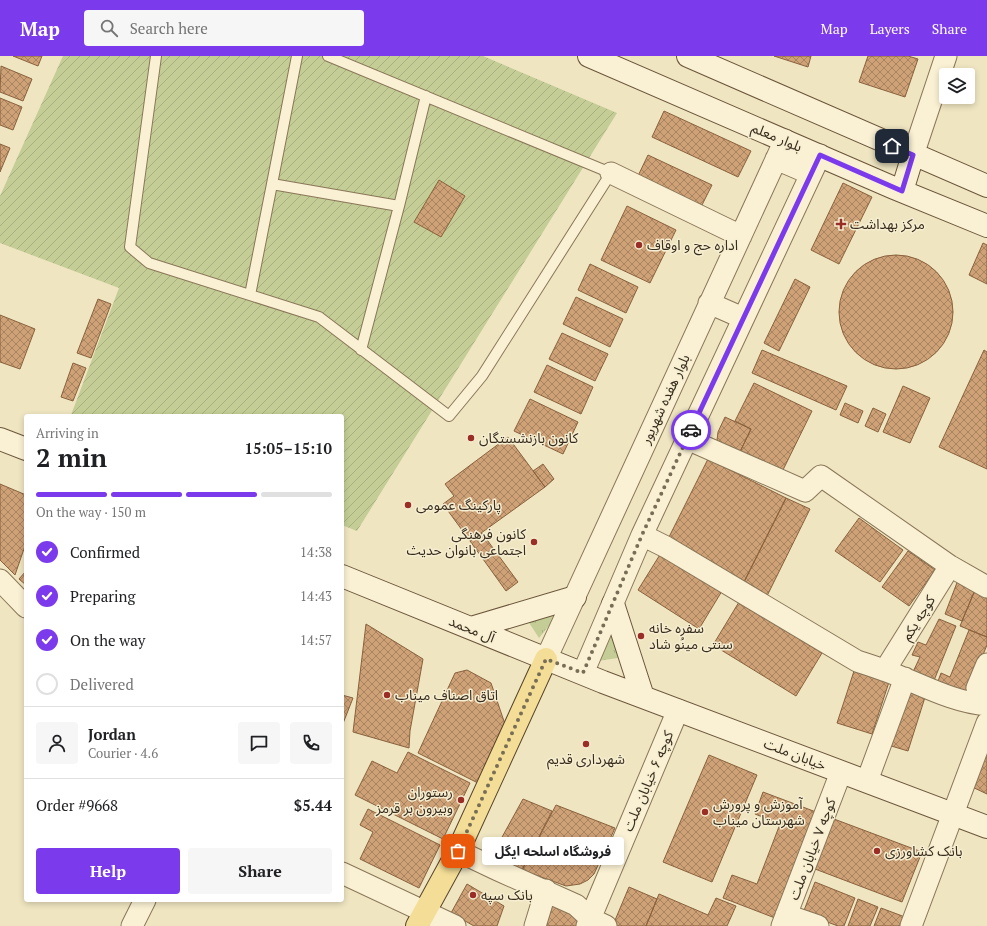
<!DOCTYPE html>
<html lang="en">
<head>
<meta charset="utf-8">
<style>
	body { margin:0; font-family:"PT Serif","Noto Sans Arabic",serif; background:#f6f6f6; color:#202124; height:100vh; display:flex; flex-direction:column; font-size:15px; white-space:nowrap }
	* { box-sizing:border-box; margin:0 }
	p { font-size:13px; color:#757577 }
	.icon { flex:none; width:22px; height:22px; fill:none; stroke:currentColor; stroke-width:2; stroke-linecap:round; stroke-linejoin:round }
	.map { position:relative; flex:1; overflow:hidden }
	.side { position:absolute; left:24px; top:358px; width:320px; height:488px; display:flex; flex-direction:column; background:#fff; border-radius:4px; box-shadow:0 2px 6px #0003 }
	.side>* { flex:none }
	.fabs { position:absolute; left:939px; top:12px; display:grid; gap:8px }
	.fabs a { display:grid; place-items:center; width:36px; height:36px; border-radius:4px; background:#fff; box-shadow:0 2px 6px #0003; font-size:20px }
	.pin { position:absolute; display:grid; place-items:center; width:34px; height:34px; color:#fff; margin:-17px; border-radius:8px; box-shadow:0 2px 6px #0006 }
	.courier { position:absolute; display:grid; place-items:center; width:40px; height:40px; margin:-20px; border:3px solid #7c3aed; border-radius:50%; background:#fff; color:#222; box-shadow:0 1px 5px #0007 }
	.bubble { position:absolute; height:28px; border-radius:4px; background:#fff; box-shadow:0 2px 6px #0003; font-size:13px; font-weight:700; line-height:28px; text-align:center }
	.head em { font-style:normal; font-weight:700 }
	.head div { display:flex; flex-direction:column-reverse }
	.head { display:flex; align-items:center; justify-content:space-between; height:68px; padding:0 12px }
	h1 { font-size:26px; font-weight:700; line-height:30px }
	.bar { display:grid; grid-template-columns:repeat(4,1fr); gap:6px 4px; align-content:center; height:48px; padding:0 12px }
	.bar i { height:5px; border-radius:3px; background:#e0e0e0 }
	.bar .selected { background:#7c3aed }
	.bar p { grid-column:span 4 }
	.line { display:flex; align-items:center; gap:10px; padding:0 12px; border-top:1px solid #e0e0e0 }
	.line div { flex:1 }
	.round { display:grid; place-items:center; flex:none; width:42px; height:42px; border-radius:4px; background:#f6f6f6 }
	ol { padding:0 12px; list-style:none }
	li { display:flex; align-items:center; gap:12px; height:44px }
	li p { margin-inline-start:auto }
	li .icon { padding:4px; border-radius:50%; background:#7c3aed; color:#fff; stroke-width:4 }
	li:last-child { color:#757577 }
	li i { width:22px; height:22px; border:2px solid #e0e0e0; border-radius:50% }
	.cta { display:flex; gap:8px; margin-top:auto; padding:8px 12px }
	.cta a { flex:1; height:46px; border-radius:4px; background:#7c3aed; color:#fff; font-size:16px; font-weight:700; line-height:46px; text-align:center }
	.cta a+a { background:#f6f6f6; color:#202124 }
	header { display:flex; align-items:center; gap:24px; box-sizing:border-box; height:56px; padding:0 20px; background:#7c3aed; color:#fff }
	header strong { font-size:19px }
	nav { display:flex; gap:22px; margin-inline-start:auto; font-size:14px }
	.search { width:280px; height:36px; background:#f6f6f6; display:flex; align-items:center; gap:10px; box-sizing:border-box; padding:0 14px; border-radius:4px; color:#757577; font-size:15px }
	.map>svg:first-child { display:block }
	.grass { fill:url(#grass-tufts) }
	.garden { fill:url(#garden-furrows) }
	.building { fill:url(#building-cross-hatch); stroke:#89613d }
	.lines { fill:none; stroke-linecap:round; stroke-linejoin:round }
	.service-casing { stroke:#897658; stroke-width:12 }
	.minor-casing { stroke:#897658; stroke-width:23 }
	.secondary-casing { stroke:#6b563b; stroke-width:24 }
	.primary-casing { stroke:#57432c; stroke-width:24 }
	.service { stroke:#faf1d4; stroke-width:10 }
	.minor { stroke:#faf1d4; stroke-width:21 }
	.secondary { stroke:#faf1d4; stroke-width:22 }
	.primary { stroke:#f4de97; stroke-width:22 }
	.done { stroke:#786d56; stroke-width:4; stroke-dasharray:0 7.2 }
	.route { stroke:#7c3aed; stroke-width:5 }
	.poi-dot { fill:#9a2e26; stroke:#f6eed1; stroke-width:1.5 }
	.labels { text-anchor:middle; stroke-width:3; stroke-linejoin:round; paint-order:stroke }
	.street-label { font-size:14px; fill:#382c1d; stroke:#f6eed1 }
	.poi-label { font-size:14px; fill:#382c1d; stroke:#f6eed1; text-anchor:start }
</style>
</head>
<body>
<header>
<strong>Map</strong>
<div class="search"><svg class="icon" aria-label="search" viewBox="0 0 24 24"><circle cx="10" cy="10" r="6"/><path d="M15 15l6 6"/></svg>Search here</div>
<nav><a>Map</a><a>Layers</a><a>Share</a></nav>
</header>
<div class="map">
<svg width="987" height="870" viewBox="0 0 987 870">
	<defs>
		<pattern id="grass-tufts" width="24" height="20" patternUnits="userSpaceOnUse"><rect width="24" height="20" fill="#c3cd95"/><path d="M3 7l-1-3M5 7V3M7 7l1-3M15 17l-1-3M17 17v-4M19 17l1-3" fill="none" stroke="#a8b080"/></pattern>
		<pattern id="garden-furrows" width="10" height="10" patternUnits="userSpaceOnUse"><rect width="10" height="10" fill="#c3cd95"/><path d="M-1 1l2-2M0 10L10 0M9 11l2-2" fill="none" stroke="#a8b080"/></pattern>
		<pattern id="building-cross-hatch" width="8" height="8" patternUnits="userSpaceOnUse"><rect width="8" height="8" fill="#cea176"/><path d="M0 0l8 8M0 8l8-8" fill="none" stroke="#a88360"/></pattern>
	</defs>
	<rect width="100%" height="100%" fill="#efe5c1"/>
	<path class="grass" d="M560,556L539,582L524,559Z
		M608,572L625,601L597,605Z"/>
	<path class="garden" d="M63,0H483L617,57L357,475L342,469V360L71,359L119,232L0,187V140Z"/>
	<path class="building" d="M13,0H42L38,10Z
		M774,0H811L808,11Z
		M868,0H908L918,3L905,41L859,26Z
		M1,10L32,23L23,45L0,36Z
		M0,42L22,51L13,74L0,69Z
		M664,55L751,95L738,121L652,81Z
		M0,88L10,92L0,116Z
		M648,99L712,129L700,153L636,124Z
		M439,124L465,140L441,181L414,166Z
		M843,127L872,141L839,208L811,194Z
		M627,150L676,174L650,227L601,204Z
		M983,187L987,189V228L969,219Z
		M839 256a57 57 0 1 1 114 0a57 57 0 1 1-114 0Z
		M590,208L638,231L626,257L578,234Z
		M795,223L810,231L779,295L764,287Z
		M576,241L623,263L610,291L563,268Z
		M98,243L111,248L91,302L77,297Z
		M0,259L35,273L20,313L0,306Z
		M562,277L608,298L595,325L549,303Z
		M762,294L847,330L836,354L752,317Z
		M984,294L987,296V413L939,391Z
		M73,307L86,312L73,345L61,341Z
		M547,309L593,331L581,358L534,336Z
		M754,327L812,355L780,420L738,400L751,373L735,365Z
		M903,330L930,342L910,387L883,376Z
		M530,343L578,366L563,398L514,375Z
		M845,347L863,355L858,367L840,359Z
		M873,352L886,358L878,376L865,370Z
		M725,361L751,373L738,400L718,386L717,384L718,376Z
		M508,381L545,431L470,485L443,448L454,440L445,428Z
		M708,403L786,442L742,530L666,487Z
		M543,408L554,423L545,431L533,415Z
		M0,428L26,439V487L15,519L0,504Z
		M786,442L810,453L766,542L742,530Z
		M859,462L903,494L880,526L835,495Z
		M482,477L518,526L506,535L470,485Z
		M908,495L935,514L909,550L882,531Z
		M661,497L722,535L699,573L638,534Z
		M26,515V529L19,523Z
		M958,524L975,534L962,565L945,558Z
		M975,534L987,541V581L960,570Z
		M739,546L822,597L796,640L713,589Z
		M939,563L956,570L933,627L912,618L920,601L912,599L918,586L926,589Z
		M366,568L423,603L410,675L409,692L353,676Z
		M969,574L987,581V589L966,640L937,628L941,617L950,621Z
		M855,612L890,623L872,678L837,667Z
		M467,614L491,627L507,674L480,728L418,697L455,617Z
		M908,629L927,635L908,695L888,689Z
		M342,639L353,642L342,670Z
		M987,685V738L968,729Z
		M408,696L470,727L443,783L355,739L372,705L397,717Z
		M709,699L757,719L712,826L663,806Z
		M763,736L816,756L775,862L723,842L732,819L757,828L780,768L755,758Z
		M523,743L552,755L522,814L490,803Z
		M556,749L615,772L594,818L588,824L580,828L566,830L522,814Z
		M368,753L440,789L419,832L360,803L373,776L360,769Z
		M834,763L922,796L902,846L815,813Z
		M815,826L855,842L844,870H838L803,857Z
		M467,828L504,850L497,870H474L451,857Z
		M629,831L657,843L646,870H616L613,869Z
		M659,838L708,859L716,842L736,850L727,870H646Z
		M858,843L878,851L870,870H848Z
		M546,845L583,863L580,870H538Z
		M881,852L905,861L902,870H874Z"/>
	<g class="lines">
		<g class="service-casing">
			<path id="service" d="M156,0L130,191L149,207L319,261L449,360L482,320L611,117L328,0
				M297,0L272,128L399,150L361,294
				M399,150L426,40
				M250,239L272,128"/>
		</g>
		<g class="minor-casing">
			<path id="minor" d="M913,99L946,0
				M776,103L811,118
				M611,117L741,180
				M709,247L743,262
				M687,383L805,435L821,420L950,510L987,531
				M642,479L666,491L857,605C866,608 876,611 886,615C919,627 951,646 987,649
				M0,524L26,551
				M546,603L785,84
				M987,608L977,632L987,642
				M885,614L950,510
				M583,617L642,479L820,99
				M867,725L905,622
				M458,795L498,814L576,849L591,863L606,870
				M342,817L455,870
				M786,859L818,870
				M132,870L145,844
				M535,870L546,834
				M587,870L678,654
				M782,870L841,716
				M911,870L987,667"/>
		</g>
		<g class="secondary-casing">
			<path id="secondary" d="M589,0L894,132L987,170
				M688,0L987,130
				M902,135L913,99
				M0,383L26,393
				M342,520L603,626L987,771
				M613,548L643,641
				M471,572L575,541"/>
		</g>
		<g class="primary-casing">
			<path id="primary" d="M417,870L458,795L546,603"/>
		</g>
		<use href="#service" class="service"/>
		<use href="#minor" class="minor"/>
		<use href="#secondary" class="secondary"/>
		<use href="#primary" class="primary"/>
	</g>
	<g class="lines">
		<path class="done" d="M458,795L546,603L583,617L642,479L691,374"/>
		<path class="route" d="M691,374L820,99L902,135L913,99L892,90"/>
	</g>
	<g class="poi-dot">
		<path d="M839 162h4v4h4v4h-4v4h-4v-4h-4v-4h4z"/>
		<circle cx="639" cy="189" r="4"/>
		<circle cx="471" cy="382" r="4"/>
		<circle cx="408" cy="449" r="4"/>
		<circle cx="534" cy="486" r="4"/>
		<circle cx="641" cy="580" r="4"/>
		<circle cx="387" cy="639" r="4"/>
		<circle cx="586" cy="688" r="4"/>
		<circle cx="461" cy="744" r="4"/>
		<circle cx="705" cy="756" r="4"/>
		<circle cx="877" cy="795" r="4"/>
		<circle cx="473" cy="839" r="4"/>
	</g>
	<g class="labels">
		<g class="street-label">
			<text transform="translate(777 81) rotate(23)" y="5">بلوار معلم</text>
			<text transform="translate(665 343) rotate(-65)" y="5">بلوار هفده شهریور</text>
			<text transform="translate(918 562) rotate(-58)" y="5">کوچه یکم</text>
			<text transform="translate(472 573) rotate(22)" y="5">آل محمد</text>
			<text transform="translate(795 698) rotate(21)" y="5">خیابان ملت</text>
			<text transform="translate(648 725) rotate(-67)" y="5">کوچه ۶ خیابان ملت</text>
			<text transform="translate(812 793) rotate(-69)" y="5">کوچه ۷ خیابان ملت</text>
		</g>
		<g class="poi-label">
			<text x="850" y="173">مرکز بهداشت</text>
			<text x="647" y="194">اداره حج و اوقاف</text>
			<text x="479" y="387">کانون بازنشستگان</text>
			<text x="416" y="454">پارکینگ عمومی</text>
			<text x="526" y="483" text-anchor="end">کانون فرهنگی<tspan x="526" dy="16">اجتماعی بانوان حدیث</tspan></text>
			<text x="649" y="577">سفره خانه<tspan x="649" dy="16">سنتی مینُو شاد</tspan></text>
			<text x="395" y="644">اتاق اصناف میناب</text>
			<text x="586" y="708" text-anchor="middle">شهرداری قدیم</text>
			<text x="453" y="741" text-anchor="end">رستوران<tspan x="453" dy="16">وبیرون بر قرمز</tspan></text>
			<text x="713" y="753">آموزش و پرورش<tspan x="713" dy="16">شهرستان میناب</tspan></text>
			<text x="885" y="800">بانک کشاورزی</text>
			<text x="481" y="844">بانک سپه</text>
		</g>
	</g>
</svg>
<div class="fabs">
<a><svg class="icon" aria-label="layers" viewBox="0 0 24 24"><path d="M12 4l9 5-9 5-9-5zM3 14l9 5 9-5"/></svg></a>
</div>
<div class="pin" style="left:458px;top:795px;background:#ea580c"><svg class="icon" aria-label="bag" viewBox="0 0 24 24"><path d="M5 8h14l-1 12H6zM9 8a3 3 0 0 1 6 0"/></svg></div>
<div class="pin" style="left:892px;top:90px;background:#1f2937"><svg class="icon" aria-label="home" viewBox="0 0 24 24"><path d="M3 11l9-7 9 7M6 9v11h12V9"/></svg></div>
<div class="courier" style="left:691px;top:374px"><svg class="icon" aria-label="car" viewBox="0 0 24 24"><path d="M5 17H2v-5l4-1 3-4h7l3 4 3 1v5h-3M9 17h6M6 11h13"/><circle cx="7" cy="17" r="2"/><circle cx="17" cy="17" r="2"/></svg></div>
<div class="bubble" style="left:482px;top:781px;width:142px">فروشگاه اسلحه ایگل</div>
<section class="side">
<div class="head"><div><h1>2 min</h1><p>Arriving in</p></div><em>15:05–15:10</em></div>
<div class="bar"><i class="selected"></i><i class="selected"></i><i class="selected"></i><i></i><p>On the way · 150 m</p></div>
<ol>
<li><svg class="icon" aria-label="check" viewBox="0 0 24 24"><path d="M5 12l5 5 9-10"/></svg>Confirmed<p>14:38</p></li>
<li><svg class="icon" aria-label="check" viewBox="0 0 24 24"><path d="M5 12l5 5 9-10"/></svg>Preparing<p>14:43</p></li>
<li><svg class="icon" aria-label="check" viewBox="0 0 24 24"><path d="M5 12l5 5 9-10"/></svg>On the way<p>14:57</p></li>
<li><i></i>Delivered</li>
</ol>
<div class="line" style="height:72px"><a class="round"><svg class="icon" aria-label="person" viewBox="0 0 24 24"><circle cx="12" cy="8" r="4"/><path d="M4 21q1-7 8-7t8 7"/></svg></a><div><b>Jordan</b><p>Courier · 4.6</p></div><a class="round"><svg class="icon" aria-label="chat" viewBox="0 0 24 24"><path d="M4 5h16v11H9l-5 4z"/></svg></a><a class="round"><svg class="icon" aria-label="phone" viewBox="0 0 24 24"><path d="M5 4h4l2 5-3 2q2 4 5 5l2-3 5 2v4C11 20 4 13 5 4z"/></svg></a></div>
<div class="line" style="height:52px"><div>Order #9668</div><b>$5.44</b></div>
<div class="cta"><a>Help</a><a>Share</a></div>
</section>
</div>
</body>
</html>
